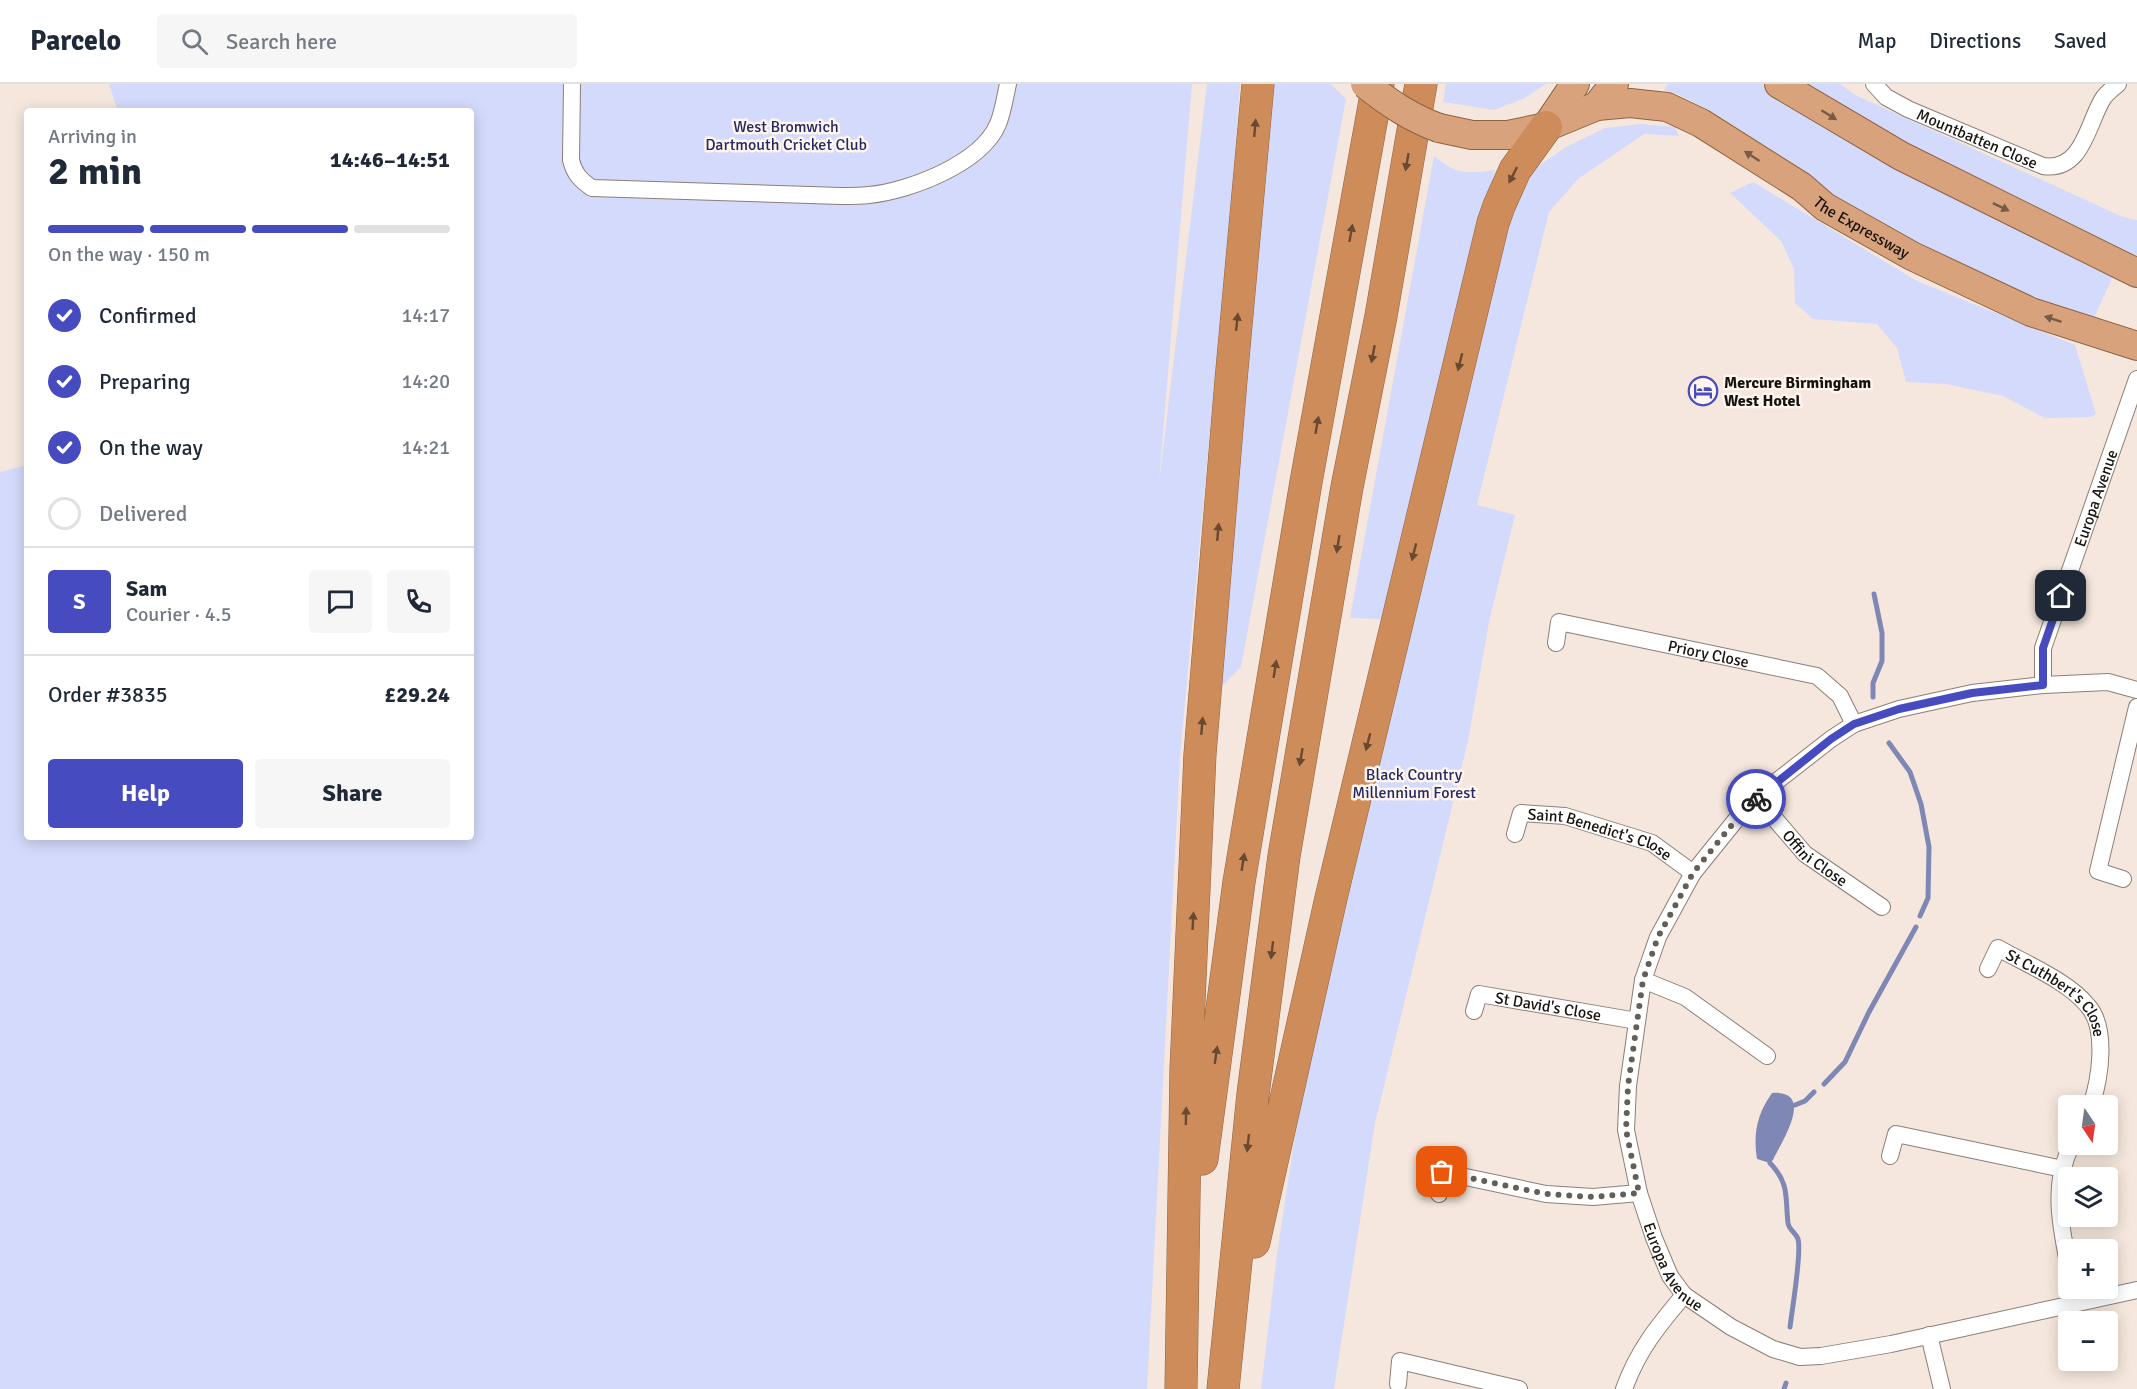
<!DOCTYPE html>
<html lang="en">
<head>
<meta charset="utf-8">
<style>
	body { margin:0; font-family:Signika,sans-serif; background:#f6f6f7; color:#1f2937; height:100vh; display:flex; flex-direction:column; font-size:22px; white-space:nowrap }
	* { box-sizing:border-box; margin:0 }
	p { font-size:20px; color:#747a83 }
	.icon { flex:none; width:33px; height:33px; fill:none; stroke:currentColor; stroke-width:2; stroke-linecap:round; stroke-linejoin:round }
	.map { position:relative; flex:1; overflow:hidden }
	.panel { position:absolute; left:24px; top:24px; width:450px; height:732px; display:flex; flex-direction:column; background:#fff; border-radius:6px; box-shadow:0 3px 15px #0003 }
	.panel>* { flex:none }
	.needle { width:39px; rotate:167deg }
	.buttons { position:absolute; left:2058px; top:1011px; display:grid; gap:12px }
	.buttons a { display:grid; place-items:center; width:60px; height:60px; border-radius:6px; background:#fff; box-shadow:0 3px 15px #0003; font-size:30px }
	.pin { position:absolute; display:grid; place-items:center; width:51px; height:51px; color:#fff; margin:-26px; border-radius:12px; box-shadow:0 3px 9px #0006 }
	.courier { position:absolute; display:grid; place-items:center; width:60px; height:60px; margin:-30px; border:4px solid #474bc0; border-radius:50%; background:#fff; color:#222; box-shadow:0 2px 8px #0007 }
	.headline em { font-style:normal; font-weight:700 }
	.headline div { display:flex; flex-direction:column-reverse }
	.headline { display:flex; align-items:center; justify-content:space-between; height:102px; padding:0 24px }
	h1 { font-size:39px; font-weight:700; line-height:45px }
	.bar { display:grid; grid-template-columns:repeat(4,1fr); gap:9px 6px; align-content:center; height:72px; padding:0 24px }
	.bar i { height:8px; border-radius:4px; background:#e0e1e3 }
	.bar .active { background:#474bc0 }
	.bar p { grid-column:span 4 }
	.line { display:flex; align-items:center; gap:15px; padding:0 24px; border-top:2px solid #e0e1e3 }
	.line div { flex:1 }
	.round { display:grid; place-items:center; flex:none; width:63px; height:63px; border-radius:6px; background:#f6f6f7 }
	ol { padding:0 24px; list-style:none }
	li { display:flex; align-items:center; gap:18px; height:66px }
	li p { margin-inline-start:auto }
	li .icon { padding:6px; border-radius:50%; background:#474bc0; color:#fff; stroke-width:4 }
	li:last-child { color:#747a83 }
	li i { width:33px; height:33px; border:3px solid #e0e1e3; border-radius:50% }
	.action { display:flex; gap:12px; margin-top:auto; padding:12px 24px }
	.action a { flex:1; height:69px; border-radius:6px; background:#474bc0; color:#fff; font-size:24px; font-weight:700; line-height:69px; text-align:center }
	.action a+a { background:#f6f6f7; color:#1f2937 }
	header { display:flex; align-items:center; gap:36px; box-sizing:border-box; height:84px; padding:0 30px; background:#fff; border-bottom:2px solid #e0e1e3 }
	header strong { font-size:28px }
	nav { display:flex; gap:33px; margin-inline-start:auto; font-size:21px }
	.search { width:420px; height:54px; background:#f6f6f7; display:flex; align-items:center; gap:15px; box-sizing:border-box; padding:0 21px; border-radius:6px; color:#747a83; font-size:22px }
	.map>svg:first-child { display:block }
	.green { fill:#d4dafb }
	.water { fill:#7f88b5 }
	.lines { fill:none; stroke-linecap:round; stroke-linejoin:round }
	.stream { stroke:#7f88b5; stroke-width:5 }
	.minor-casing { stroke:#8c7f76; stroke-width:18 }
	.trunk-casing { stroke:#8f6240; stroke-width:30 }
	.motorway-casing { stroke:#8f6240; stroke-width:33 }
	.minor { stroke:#fff; stroke-width:16 }
	.trunk { stroke:#d8a37c; stroke-width:28 }
	.motorway { stroke:#cf8c5b; stroke-width:32 }
	.trunk-bridge-casing { stroke:#8f6240; stroke-width:30; stroke-linecap:butt }
	.trunk-bridge { stroke:#d8a37c; stroke-width:28 }
	.oneway { fill:#785b46 }
	.oneway2 { fill:#6a4931 }
	.done { stroke:#655d57; stroke-width:6; stroke-dasharray:0 10.8 }
	.route { stroke:#474bc0; stroke-width:8 }
	.labels { text-anchor:middle; stroke-width:5; stroke-linejoin:round; paint-order:stroke }
	.park-label { font-size:16px; fill:#252962; stroke:#fef5ef }
	.street-label { font-size:16px; fill:#18130f; stroke:#fef5ef }
	.poi-label { font-size:16px; font-weight:bold; fill:#18130f; stroke:#fef5ef; text-anchor:start }
</style>
</head>
<body>
<header>
<strong>Parcelo</strong>
<div class="search"><svg class="icon" aria-label="search" viewBox="0 0 24 24"><circle cx="10" cy="10" r="6"/><path d="M15 15l6 6"/></svg>Search here</div>
<nav><a>Map</a><a>Directions</a><a>Saved</a></nav>
</header>
<div class="map">
<svg width="2137" height="1305" viewBox="0 0 2137 1305">
	<rect width="100%" height="100%" fill="#f5e7dd"/>
	<path class="green" d="M109,0H1192L1152,482L1159,398L1207,0H1240L1233,95L1180,673L1147,1305H0V388L27,381V753H471V27H118Z
		M1273,0H1331L1346,15L1241,583L1221,603L1239,329Z
		M1446,0H1546L1525,14L1494,26L1443,18Z
		M1668,0H1761L1824,39L2114,190L2093,236L2054,224L1970,187L1837,117L1791,78L1713,28L1677,10L1664,6Z
		M1801,0H1840L1855,11L2123,133L2137,136V180L2008,116Z
		M1641,40L1675,43L1679,52L1644,50L1578,95L1549,128L1477,421L1515,431L1489,538L1468,657L1375,1039L1334,1305H1261L1277,1170L1300,1019L1331,866L1507,126L1527,90L1566,63L1605,44Z
		M1434,72C1458,91 1466,90 1495,86L1381,535L1350,534Z
		M1753,98L1917,197L2075,261L2096,330L2091,333L2045,334L2003,312L1946,300L1906,298L1897,264L1877,240L1813,235L1795,219L1794,185L1781,157L1730,109Z"/>
	<path class="water" d="M1772,1009C1816,1006 1782,1057 1773,1076L1770,1079L1757,1075C1753,1050 1757,1030 1772,1009Z"/>
	<g class="lines">
		<path class="stream" d="M1873,613V599L1882,577V549L1874,510
			M1889,659L1910,688L1921,720L1929,763L1928,814L1920,832
			M1824,1000L1845,978L1869,928L1916,843
			M1795,1021L1805,1017L1814,1008
			M1770,1079C1790,1100 1785,1113 1788,1139C1789,1146 1796,1149 1798,1155C1802,1168 1792,1226 1790,1243
			M1784,1305L1786,1299"/>
		<g class="minor-casing">
			<g id="minor">
				<path d="M572,0L571,76C574,89 580,96 592,104L841,112C851,112 860,112 869,111C909,107 981,80 998,40C1003,28 1005,13 1008,0"/>
				<path id="s1" d="M1874,0L1886,13L1908,25L2043,82C2084,88 2088,36 2104,13C2108,8 2113,4 2118,0"/>
				<path id="s2" d="M1556,559L1559,538L1817,592L1840,612L1854,640"/>
				<path id="s3" d="M2043,601V564L2137,295"/>
				<path id="s4" d="M2137,606L2108,598L2043,601L1972,609L1899,625L1854,640L1831,655L1763,708L1735,737L1693,789L1658,853L1643,896L1628,1002L1626,1046L1639,1109L1654,1154L1670,1192L1684,1211L1731,1243L1773,1265L1800,1273L1821,1272L1891,1260L2137,1206"/>
				<path id="s5" d="M1757,714L1805,770L1882,823"/>
				<path id="s6" d="M1515,750L1521,729L1565,732L1652,759L1693,789"/>
				<path d="M2123,795L2098,787L2137,623"/>
				<path id="s7" d="M1988,885L1998,864C2026,880 2068,897 2088,922C2108,945 2100,995 2091,1022"/>
				<path d="M1643,896L1685,913L1767,972"/>
				<path id="s8" d="M1474,927L1479,910L1637,937"/>
				<path d="M1890,1072L1896,1050L2063,1085"/>
				<path d="M1439,1110L1442,1088L1546,1110L1593,1113L1639,1109"/>
				<path d="M2068,1179C2060,1139 2052,1099 2072,1060"/>
				<path d="M1929,1251L1942,1305"/>
				<path d="M1398,1300L1400,1277L1519,1305"/>
				<path d="M1624,1305C1638,1266 1658,1242 1684,1211"/>
			</g>
		</g>
		<g class="trunk-casing">
			<g id="trunk">
				<path d="M1779,0L1901,72L2137,189"/>
				<path id="s9" d="M1597,22L1630,19L1667,23L1701,39L1802,103L1825,123L1912,172L2031,228L2137,262"/>
				<path d="M1546,43L1575,0"/>
				<path d="M1439,44L1472,51H1508L1546,43L1597,22L1614,0"/>
			</g>
		</g>
		<g class="motorway-casing">
			<path id="motorway" d="M1202,1075L1239,798L1306,398L1378,0
				M1254,1158L1331,814L1493,139L1499,122L1515,86L1546,43
				M1181,1305L1186,985L1200,670L1231,296L1258,0
				M1223,1305L1253,1010L1284,772L1347,403L1381,232L1421,0"/>
		</g>
		<use href="#minor" class="minor"/>
		<use href="#trunk" class="trunk"/>
		<use href="#motorway" class="motorway"/>
		<g class="trunk-bridge-casing">
			<path id="trunk-bridge" d="M1365,0C1389,19 1411,34 1439,44"/>
		</g>
		<use href="#trunk-bridge" class="trunk-bridge"/>
	</g>
	<defs><path id="oneway-solid" d="M-6-.8H1V-3.2L6.5 0L1 3.2V.8H-6Z" transform="scale(1.5)"/></defs>
	<g class="oneway">
		<use href="#oneway-solid" transform="translate(1829 31) rotate(32)"/>
		<use href="#oneway-solid" transform="translate(1752 72) rotate(-147)"/>
		<use href="#oneway-solid" transform="translate(2001 123) rotate(26)"/>
		<use href="#oneway-solid" transform="translate(2053 235) rotate(-162)"/>
	</g>
	<g class="oneway2">
		<use href="#oneway-solid" transform="translate(1255 44) rotate(-85)"/>
		<use href="#oneway-solid" transform="translate(1407 78) rotate(100)"/>
		<use href="#oneway-solid" transform="translate(1513 91) rotate(117)"/>
		<use href="#oneway-solid" transform="translate(1351 149) rotate(-80)"/>
		<use href="#oneway-solid" transform="translate(1237 238) rotate(-84)"/>
		<use href="#oneway-solid" transform="translate(1373 270) rotate(101)"/>
		<use href="#oneway-solid" transform="translate(1460 278) rotate(104)"/>
		<use href="#oneway-solid" transform="translate(1317 341) rotate(-80)"/>
		<use href="#oneway-solid" transform="translate(1218 448) rotate(-85)"/>
		<use href="#oneway-solid" transform="translate(1338 460) rotate(99)"/>
		<use href="#oneway-solid" transform="translate(1414 468) rotate(104)"/>
		<use href="#oneway-solid" transform="translate(1275 585) rotate(-81)"/>
		<use href="#oneway-solid" transform="translate(1202 642) rotate(-85)"/>
		<use href="#oneway-solid" transform="translate(1368 658) rotate(104)"/>
		<use href="#oneway-solid" transform="translate(1301 673) rotate(100)"/>
		<use href="#oneway-solid" transform="translate(1243 778) rotate(-81)"/>
		<use href="#oneway-solid" transform="translate(1193 837) rotate(-87)"/>
		<use href="#oneway-solid" transform="translate(1272 866) rotate(97)"/>
		<use href="#oneway-solid" transform="translate(1216 971) rotate(-82)"/>
		<use href="#oneway-solid" transform="translate(1186 1032) rotate(-89)"/>
		<use href="#oneway-solid" transform="translate(1248 1059) rotate(96)"/>
	</g>
	<g class="lines">
		<path class="done" d="M1442,1088L1546,1110L1593,1113L1639,1109L1626,1046L1628,1002L1643,896L1658,853L1693,789L1735,737L1756,715"/>
		<path class="route" d="M1756,715L1831,655L1854,640L1899,625L1972,609L2043,601V564L2061,512"/>
	</g>
	<defs>
		<g id="hotel-ring" transform="scale(1.5)"><circle r="9.5" fill="#fef5ef" stroke="#474bc0" stroke-width="1.5"/><path d="M-6-4.5h1.5V1H6V5H4.5V3h-9V5H-6ZM-4 0a1.8 1.8 0 1 1 3.6 0ZM.5 0V-2.5h3Q6-2.5 6 0Z" fill="#474bc0"/></g>
	</defs>
	<g fill-rule="evenodd">
		<use href="#hotel-ring" x="1703" y="307"/>
	</g>
	<g class="labels">
		<g class="park-label">
			<text x="786" y="48">West Bromwich<tspan x="786" dy="18">Dartmouth Cricket Club</tspan></text>
			<text x="1414" y="696">Black Country<tspan x="1414" dy="18">Millennium Forest</tspan></text>
		</g>
		<g class="street-label">
			<text dy="6" stroke="none"><textPath href="#s1" startOffset="118">Mountbatten Close</textPath></text>
			<text dy="6" stroke="none"><textPath href="#s9" startOffset="300">The Expressway</textPath></text>
			<text dy="6" stroke="none"><textPath href="#s3" startOffset="196">Europa Avenue</textPath></text>
			<text dy="6" stroke="none"><textPath href="#s2" startOffset="174">Priory Close</textPath></text>
			<text dy="6" stroke="none"><textPath href="#s6" startOffset="104">Saint Benedict's Close</textPath></text>
			<text dy="6" stroke="none"><textPath href="#s5" startOffset="84">Offini Close</textPath></text>
			<text dy="6" stroke="none"><textPath href="#s7" startOffset="99">St Cuthbert's Close</textPath></text>
			<text dy="6" stroke="none"><textPath href="#s8" startOffset="88">St David's Close</textPath></text>
			<text dy="6" stroke="none"><textPath href="#s4" startOffset="926">Europa Avenue</textPath></text>
		</g>
		<g class="poi-label">
			<text x="1724" y="304">Mercure Birmingham<tspan x="1724" dy="18">West Hotel</tspan></text>
		</g>
	</g>
</svg>
<div class="buttons">
<a><svg class="needle" viewBox="-14 -14 28 28"><path d="M0-13l5 13h-10z" fill="#e53935"/><path d="M0 13l5-13h-10z" fill="#747a83"/></svg></a>
<a><svg class="icon" aria-label="layers" viewBox="0 0 24 24"><path d="M12 4l9 5-9 5-9-5zM3 14l9 5 9-5"/></svg></a>
<a>+</a>
<a>−</a>
</div>
<div class="pin" style="left:1442px;top:1088px;background:#ea580c"><svg class="icon" aria-label="bag" viewBox="0 0 24 24"><path d="M5 8h14l-1 12H6zM9 8a3 3 0 0 1 6 0"/></svg></div>
<div class="pin" style="left:2061px;top:512px;background:#1f2937"><svg class="icon" aria-label="home" viewBox="0 0 24 24"><path d="M3 11l9-7 9 7M6 9v11h12V9"/></svg></div>
<div class="courier" style="left:1756px;top:715px"><svg class="icon" aria-label="bike" viewBox="0 0 24 24"><circle cx="6" cy="16" r="4"/><circle cx="18" cy="16" r="4"/><path d="M6 16l4-8h5l3 8M10 8l3 8H6M13 5h3"/></svg></div>
<section class="panel">
<div class="headline"><div><h1>2 min</h1><p>Arriving in</p></div><em>14:46–14:51</em></div>
<div class="bar"><i class="active"></i><i class="active"></i><i class="active"></i><i></i><p>On the way · 150 m</p></div>
<ol>
<li><svg class="icon" aria-label="check" viewBox="0 0 24 24"><path d="M5 12l5 5 9-10"/></svg>Confirmed<p>14:17</p></li>
<li><svg class="icon" aria-label="check" viewBox="0 0 24 24"><path d="M5 12l5 5 9-10"/></svg>Preparing<p>14:20</p></li>
<li><svg class="icon" aria-label="check" viewBox="0 0 24 24"><path d="M5 12l5 5 9-10"/></svg>On the way<p>14:21</p></li>
<li><i></i>Delivered</li>
</ol>
<div class="line" style="height:108px"><b class="round" style="background:#474bc0;color:#fff">S</b><div><b>Sam</b><p>Courier · 4.5</p></div><a class="round"><svg class="icon" aria-label="chat" viewBox="0 0 24 24"><path d="M4 5h16v11H9l-5 4z"/></svg></a><a class="round"><svg class="icon" aria-label="phone" viewBox="0 0 24 24"><path d="M5 4h4l2 5-3 2q2 4 5 5l2-3 5 2v4C11 20 4 13 5 4z"/></svg></a></div>
<div class="line" style="height:78px"><div>Order #3835</div><b>£29.24</b></div>
<div class="action"><a>Help</a><a>Share</a></div>
</section>
</div>
</body>
</html>
